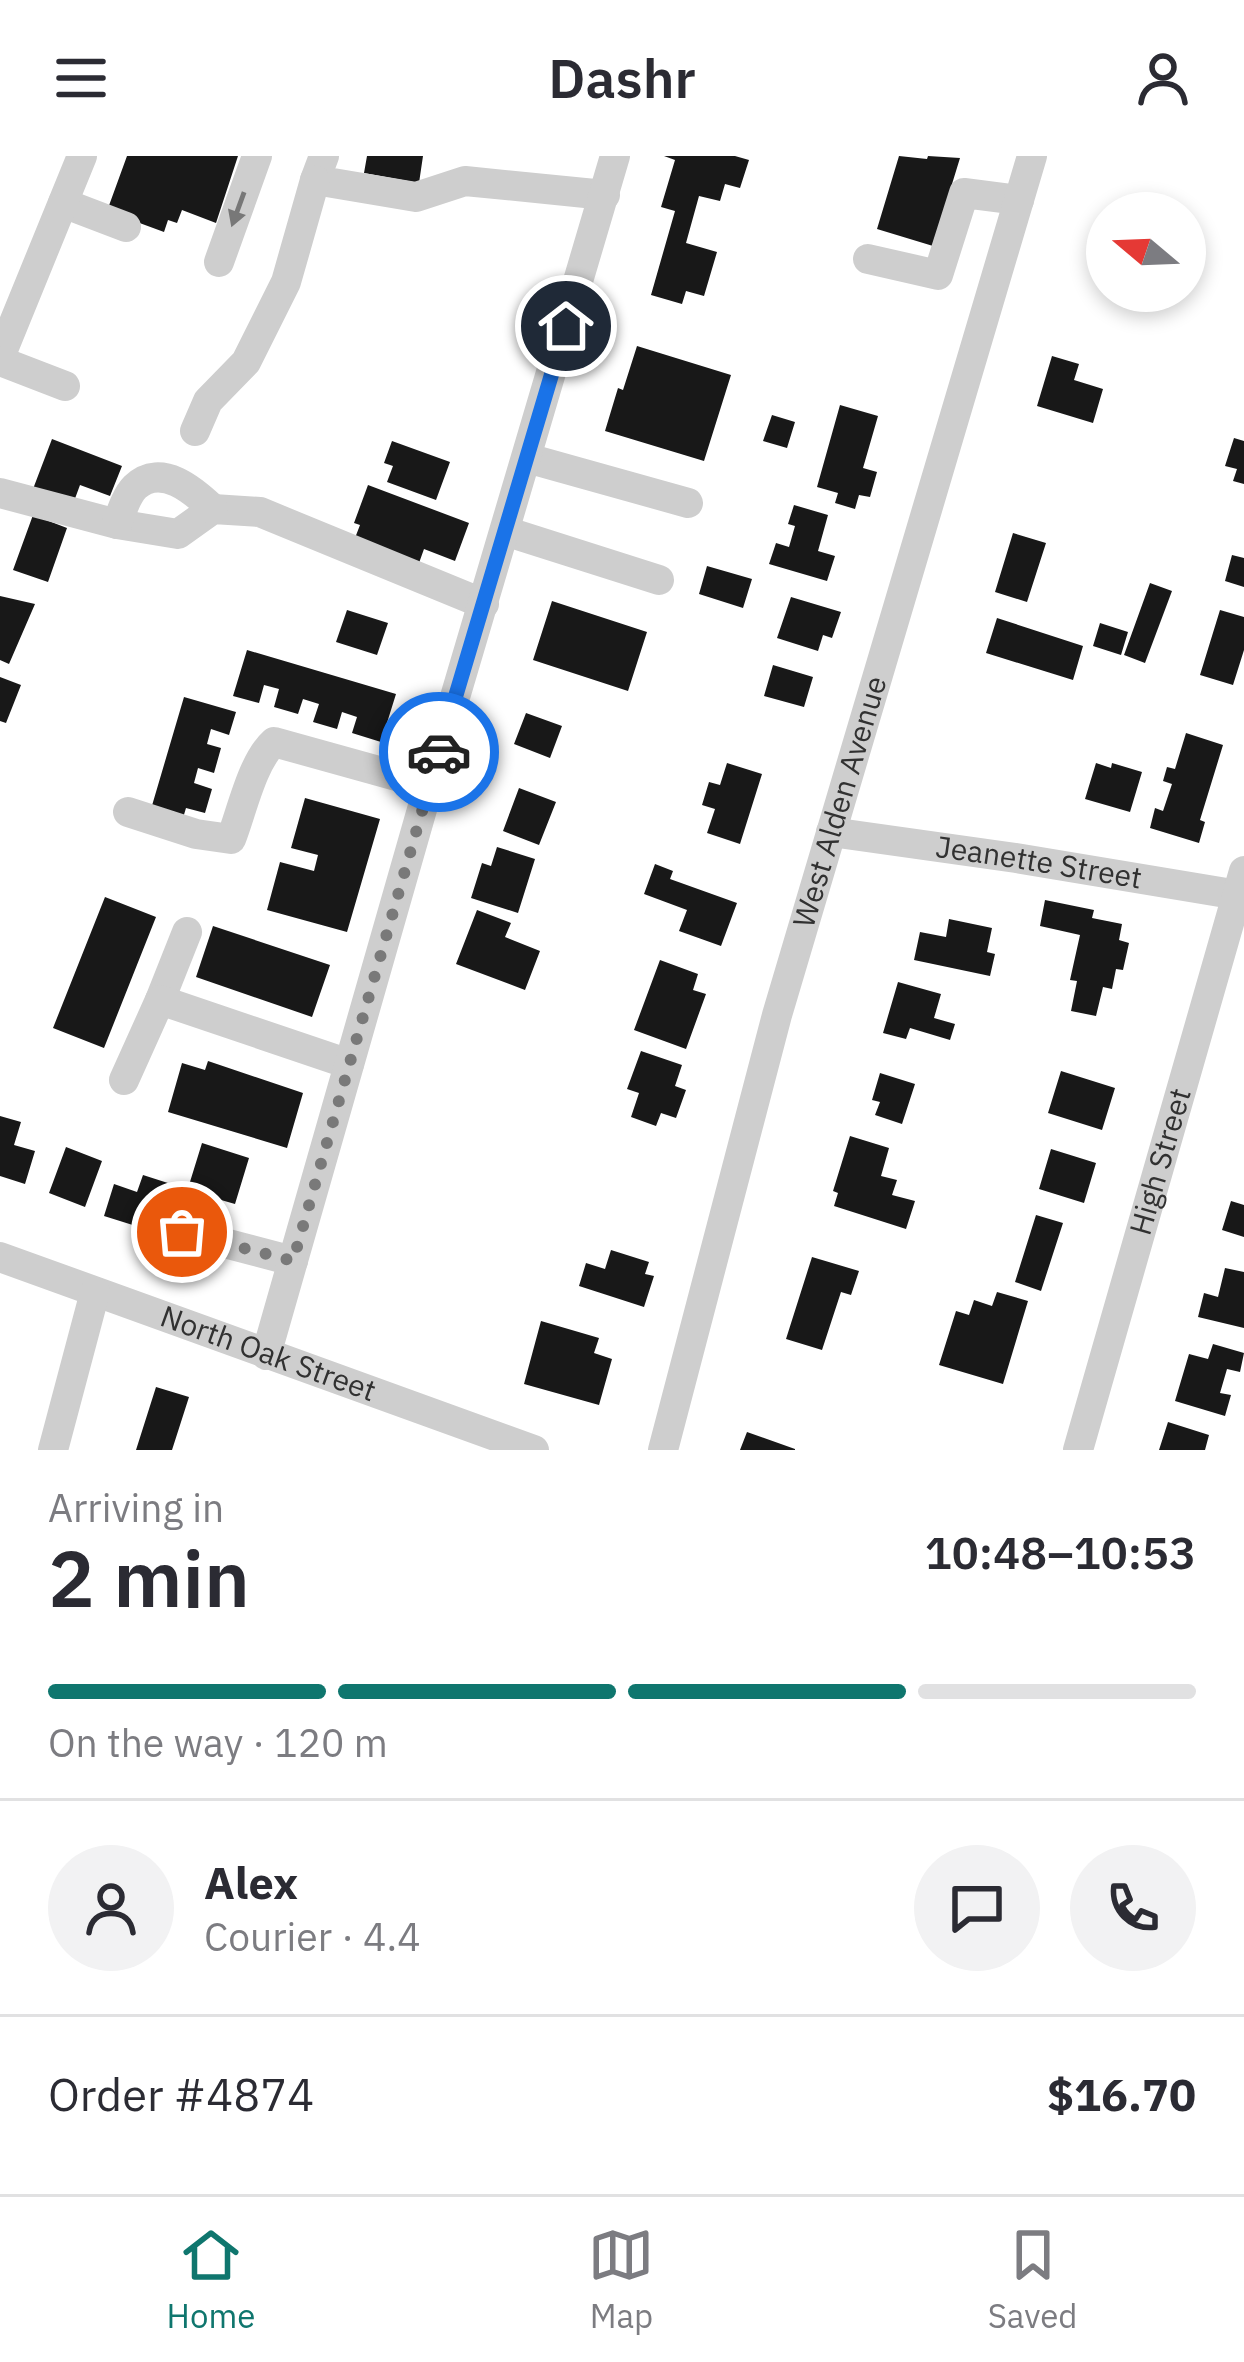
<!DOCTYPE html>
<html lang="en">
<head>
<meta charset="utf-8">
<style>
	body { margin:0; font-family:"IBM Plex Sans",sans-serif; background:#f2f2f3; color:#2b2b33; height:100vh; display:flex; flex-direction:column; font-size:45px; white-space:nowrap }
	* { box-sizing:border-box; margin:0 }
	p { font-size:39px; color:#7c7c81 }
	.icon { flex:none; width:66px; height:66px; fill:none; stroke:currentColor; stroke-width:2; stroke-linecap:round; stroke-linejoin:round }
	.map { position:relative; height:1294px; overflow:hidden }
	.side { display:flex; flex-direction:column; background:#fff; flex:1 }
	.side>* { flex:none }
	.needle { width:78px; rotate:289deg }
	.fabs { position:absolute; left:1086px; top:36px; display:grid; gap:24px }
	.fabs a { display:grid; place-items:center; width:120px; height:120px; border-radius:50%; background:#fff; box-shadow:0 6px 18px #0003; font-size:60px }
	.pin { position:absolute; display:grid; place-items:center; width:102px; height:102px; color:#fff; margin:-51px; border:6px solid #fff; border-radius:50%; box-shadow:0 3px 12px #0007 }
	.courier { position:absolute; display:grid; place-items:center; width:120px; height:120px; margin:-60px; border:9px solid #1a73e8; border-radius:50%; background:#fff; color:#222; box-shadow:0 3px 15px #0007 }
	.head em { font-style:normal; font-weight:600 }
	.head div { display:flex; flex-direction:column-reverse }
	.head { display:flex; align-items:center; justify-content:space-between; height:204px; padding:0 48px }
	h1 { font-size:78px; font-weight:600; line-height:90px }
	.bar { display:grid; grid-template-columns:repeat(4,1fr); gap:18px 12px; align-content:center; height:144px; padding:0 48px }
	.bar i { height:15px; border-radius:9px; background:#e1e1e2 }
	.bar .current { background:#0f766e }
	.bar p { grid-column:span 4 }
	.line { display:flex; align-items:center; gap:30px; padding:0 48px; border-top:3px solid #e1e1e2 }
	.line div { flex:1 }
	.round { display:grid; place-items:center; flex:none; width:126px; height:126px; border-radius:63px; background:#f2f2f3 }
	header { display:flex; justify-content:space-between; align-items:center; height:156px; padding:0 48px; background:#fff; font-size:54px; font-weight:600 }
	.tab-bar { display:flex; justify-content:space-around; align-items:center; height:168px; border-top:3px solid #e1e1e2; background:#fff; font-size:33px; color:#7c7c81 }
	.tab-bar a { display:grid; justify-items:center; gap:6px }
	.tab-bar .current { color:#0f766e }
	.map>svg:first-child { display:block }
	.building { fill:#181818 }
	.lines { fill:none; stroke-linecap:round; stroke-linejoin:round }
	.minor { stroke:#cecece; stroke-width:30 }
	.oneway { fill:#787878 }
	.done { stroke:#797979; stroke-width:12; stroke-dasharray:0 21.6 }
	.route { stroke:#1a73e8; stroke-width:15 }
	.labels { text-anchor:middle; stroke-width:12; stroke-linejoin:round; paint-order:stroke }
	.street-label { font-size:30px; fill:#313131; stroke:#fff }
</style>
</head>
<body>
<header><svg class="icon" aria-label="menu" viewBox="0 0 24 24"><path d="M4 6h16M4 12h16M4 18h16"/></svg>Dashr<svg class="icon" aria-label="person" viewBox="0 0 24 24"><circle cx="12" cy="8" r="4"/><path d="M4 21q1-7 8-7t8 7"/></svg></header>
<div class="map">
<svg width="1244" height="1294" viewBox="0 0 1244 1294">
	<rect width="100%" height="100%" fill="#fff"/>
	<path class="building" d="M127,0H238L216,67L182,54L177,67L168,64L164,76L107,55Z
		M367,0H423L419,27L364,17Z
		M664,0H735L749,4L740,32L725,28L720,45L699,40L686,87L717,96L704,140L686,135L682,148L651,139L675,55L661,51L675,4Z
		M899,0L927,3L928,0L960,2L933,90L877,73Z
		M637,190L731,219L704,305L605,275L618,232L623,234Z
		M1052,200L1079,208L1074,224L1103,233L1093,267L1037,250Z
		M840,249L878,260L863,312L877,316L870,341L859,339L855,353L835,347L838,337L817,331Z
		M772,259L795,266L787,292L763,285Z
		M1234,282L1244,285V328L1233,325L1237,313L1225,310Z
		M52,283L122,310L110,340L80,329L73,348L33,333Z
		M392,285L450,306L436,344L387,326L393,310L384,307Z
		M368,329L469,367L455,405L424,393L419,407L355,382L360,369L354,367Z
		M794,349L828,359L818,395L835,400L827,425L769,408L776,387L789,391L795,370L788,368Z
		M33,359L67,372L48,426L13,414Z
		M1013,377L1046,387L1027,446L995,436Z
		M1232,399L1244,402V431L1225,425Z
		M707,410L752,423L743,452L699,438Z
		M1150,427L1172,435L1145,507L1124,499Z
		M0,440L35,448L9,508L0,504Z
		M791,441L841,456L832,482L823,479L818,495L777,482Z
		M552,445L647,476L628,535L533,504Z
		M347,454L388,467L377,499L336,486Z
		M1220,454L1244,461V494L1233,529L1200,519Z
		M997,462L1083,490L1073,524L986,497Z
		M1100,467L1128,476L1121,499L1093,490Z
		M247,494L396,538L381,586L352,577L357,561L342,556L337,573L313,566L319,548L303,543L298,558L274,551L279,533L264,529L259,547L233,540Z
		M773,509L813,521L804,551L764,540Z
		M0,521L21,529L6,567L0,565Z
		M184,541L236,556L229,579L211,573L207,588L221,592L214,617L198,612L194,627L212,633L205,657L186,652L183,662L151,653Z
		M526,557L562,570L550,602L514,588Z
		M1186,577L1223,589L1200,664L1205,666L1199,687L1150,672L1155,652L1163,655L1172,628L1163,625L1167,611L1175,613Z
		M727,607L762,618L740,688L707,677L715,653L702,649L709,626L720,629Z
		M1096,607L1111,612L1112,607L1142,616L1130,656L1085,643Z
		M519,632L556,646L539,689L503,675Z
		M305,642L380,663L347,776L267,754L280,706L314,715L318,699L291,692Z
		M497,691L535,703L518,757L471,742L482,707L491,710Z
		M655,708L673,715L670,723L737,747L721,790L679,775L687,754L644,738Z
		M105,741L156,761L104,892L53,872Z
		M1045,744L1094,754L1092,762L1122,768L1119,784L1129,787L1123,814L1116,813L1112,833L1103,831L1096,860L1071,855L1077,825L1070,824L1080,779L1040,770Z
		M477,754L511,767L505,781L540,795L525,834L456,808Z
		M949,763L992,772L987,796L995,798L990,820L914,804L920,776L946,781Z
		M213,770L330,809L312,861L196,821Z
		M660,804L698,818L693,834L706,838L686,893L634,874Z
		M898,826L941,838L934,862L955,868L950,884L910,872L906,883L883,877Z
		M641,895L682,909L675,930L686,934L676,962L661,957L656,970L631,961L639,937L627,933Z
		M208,905L303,937L287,992L168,956L182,907L205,914Z
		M1061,915L1115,932L1102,974L1048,957Z
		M880,917L915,928L902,968L875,959L880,946L872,944Z
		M0,960L21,966L14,989L35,995L25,1028L0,1020Z
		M850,980L889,992L881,1020L897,1024L892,1039L915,1045L906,1073L834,1050L838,1037L833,1035Z
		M202,987L249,1002L235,1048L214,1042L211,1050L185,1042Z
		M66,991L102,1005L85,1051L49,1037Z
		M1051,993L1096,1007L1084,1047L1039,1033Z
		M143,1019L171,1028L155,1076L104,1060L114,1028L137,1036Z
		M1231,1045L1244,1049V1081L1222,1074Z
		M1036,1059L1063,1067L1041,1135L1015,1126Z
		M611,1094L649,1106L645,1118L654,1120L644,1151L579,1130L586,1107L605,1113Z
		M812,1101L859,1115L851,1139L841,1136L822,1194L786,1183Z
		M1225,1112L1244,1116V1172L1198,1161L1204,1137L1218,1141Z
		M997,1136L1028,1145L1003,1228L939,1209L956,1155L969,1159L974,1144L992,1150Z
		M541,1165L599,1182L594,1197L612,1203L599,1249L524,1228Z
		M1213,1188L1244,1197L1240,1216L1227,1213L1220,1237L1231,1239L1225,1260L1175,1245L1189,1198L1208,1203Z
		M156,1231L189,1241L172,1294H136Z
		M1168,1266L1209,1279L1205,1294H1159Z
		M747,1276L795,1293V1294H740Z"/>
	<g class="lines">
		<g class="minor">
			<path d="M324,0L315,24L416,41L465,25L605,39"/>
			<path d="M63,47L126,71"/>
			<path d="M868,103L938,119L964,37L1019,44"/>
			<path d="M219,106L257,0"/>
			<path d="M0,201L82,0"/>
			<path d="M0,205L65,230"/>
			<path d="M195,275L208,245L246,206L286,126L315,24"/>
			<path d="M527,302L688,347"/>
			<path d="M0,337L117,368L178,378L213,353L260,356L484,448"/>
			<path d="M117,368C121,357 126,340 135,331C161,306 194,335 213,353"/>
			<path d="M505,375L659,424"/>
			<path d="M128,656L196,678L231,683C242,655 252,606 274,586L429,629"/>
			<path id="s1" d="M831,676L1016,702L1244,740"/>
			<path d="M160,844L187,776"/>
			<path d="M124,924L160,844L349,908"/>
			<path d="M182,1076L293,1105"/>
			<path id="s2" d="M0,1101L534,1294"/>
			<path d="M266,1199L429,629L615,0"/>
			<path d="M53,1294L95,1136"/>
			<path id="s3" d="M663,1294L777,859L1032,0"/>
			<path id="s4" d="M1078,1294L1244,715"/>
		</g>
	</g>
	<defs><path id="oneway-solid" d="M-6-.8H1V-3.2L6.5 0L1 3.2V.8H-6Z" transform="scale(3)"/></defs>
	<use class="oneway" href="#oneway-solid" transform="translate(238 53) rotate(110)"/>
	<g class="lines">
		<path class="done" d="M182,1076L293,1105L439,596"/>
		<path class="route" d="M439,596L566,170"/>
	</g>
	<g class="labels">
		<g class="street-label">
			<text dy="10" stroke="none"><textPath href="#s3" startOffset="672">West Alden Avenue</textPath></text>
			<text dy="10" stroke="none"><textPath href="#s1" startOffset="210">Jeanette Street</textPath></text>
			<text dy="10" stroke="none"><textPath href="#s4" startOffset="300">High Street</textPath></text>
			<text dy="10" stroke="none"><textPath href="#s2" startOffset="285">North Oak Street</textPath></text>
		</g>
	</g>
</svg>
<div class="fabs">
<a><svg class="needle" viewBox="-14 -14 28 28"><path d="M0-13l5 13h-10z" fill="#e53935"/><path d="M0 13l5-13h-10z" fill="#7c7c81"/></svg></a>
</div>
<div class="pin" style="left:182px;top:1076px;background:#ea580c"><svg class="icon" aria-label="bag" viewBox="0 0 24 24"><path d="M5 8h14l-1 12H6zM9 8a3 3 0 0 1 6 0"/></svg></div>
<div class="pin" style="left:566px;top:170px;background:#1f2937"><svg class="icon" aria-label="home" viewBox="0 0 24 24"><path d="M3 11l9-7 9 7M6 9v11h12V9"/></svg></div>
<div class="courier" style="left:439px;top:596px"><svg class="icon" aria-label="car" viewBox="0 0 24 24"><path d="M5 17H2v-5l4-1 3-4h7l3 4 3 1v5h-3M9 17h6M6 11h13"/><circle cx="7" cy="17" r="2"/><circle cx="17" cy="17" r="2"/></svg></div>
</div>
<section class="side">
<div class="head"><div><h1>2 min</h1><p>Arriving in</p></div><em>10:48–10:53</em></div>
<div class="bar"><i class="current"></i><i class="current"></i><i class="current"></i><i></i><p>On the way · 120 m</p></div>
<div class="line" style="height:216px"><a class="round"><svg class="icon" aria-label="person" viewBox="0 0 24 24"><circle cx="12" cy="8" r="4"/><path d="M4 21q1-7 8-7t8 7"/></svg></a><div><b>Alex</b><p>Courier · 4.4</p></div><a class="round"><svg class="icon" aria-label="chat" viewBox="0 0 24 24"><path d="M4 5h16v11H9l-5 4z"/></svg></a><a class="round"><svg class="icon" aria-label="phone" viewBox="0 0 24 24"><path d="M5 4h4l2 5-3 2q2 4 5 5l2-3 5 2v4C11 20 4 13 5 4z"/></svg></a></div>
<div class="line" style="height:156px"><div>Order #4874</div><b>$16.70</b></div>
</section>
<nav class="tab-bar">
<a class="current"><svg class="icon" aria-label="home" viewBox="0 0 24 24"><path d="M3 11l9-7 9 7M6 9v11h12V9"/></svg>Home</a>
<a><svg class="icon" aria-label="map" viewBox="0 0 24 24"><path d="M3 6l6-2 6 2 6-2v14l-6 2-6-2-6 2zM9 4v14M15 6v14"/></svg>Map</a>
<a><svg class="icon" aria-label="saved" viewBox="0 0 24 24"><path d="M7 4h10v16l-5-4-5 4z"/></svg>Saved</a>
</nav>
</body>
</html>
